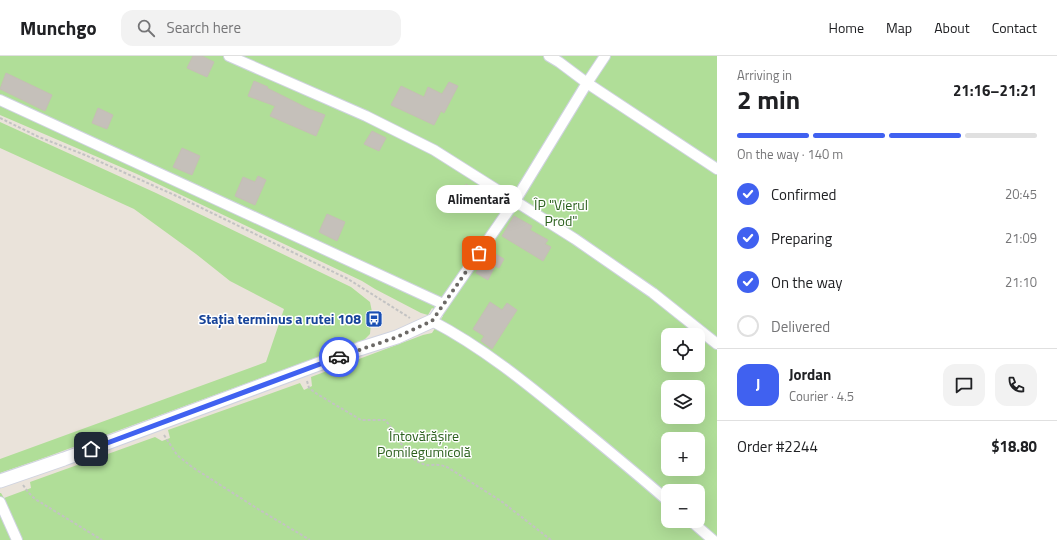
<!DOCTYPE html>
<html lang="en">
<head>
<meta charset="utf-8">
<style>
	body { margin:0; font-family:"Titillium Web",sans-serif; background:#f2f2f2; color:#202124; height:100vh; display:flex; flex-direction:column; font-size:15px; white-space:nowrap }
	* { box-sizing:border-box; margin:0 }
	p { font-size:13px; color:#757577 }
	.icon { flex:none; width:22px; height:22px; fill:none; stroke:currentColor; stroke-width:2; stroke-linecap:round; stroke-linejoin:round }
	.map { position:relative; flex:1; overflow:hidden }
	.drawer { display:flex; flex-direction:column; background:#fff; width:340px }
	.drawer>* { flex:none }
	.controls { position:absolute; left:661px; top:272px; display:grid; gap:8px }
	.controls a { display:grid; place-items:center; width:44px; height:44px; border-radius:8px; background:#fff; box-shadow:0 4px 16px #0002; font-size:20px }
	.pin { position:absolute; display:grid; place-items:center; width:34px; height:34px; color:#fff; margin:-17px; border-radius:8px; box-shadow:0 2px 6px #0006 }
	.courier { position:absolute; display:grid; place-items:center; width:40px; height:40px; margin:-20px; border:3px solid #4061f0; border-radius:50%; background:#fff; color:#222; box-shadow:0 1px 5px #0007 }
	.bubble { position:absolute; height:28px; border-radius:12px; background:#fff; box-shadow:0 4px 16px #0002; font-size:13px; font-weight:700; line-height:28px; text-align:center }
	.summary em { font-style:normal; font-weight:700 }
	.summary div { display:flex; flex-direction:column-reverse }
	.summary { display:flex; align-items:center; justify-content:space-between; height:68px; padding:0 20px }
	h1 { font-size:26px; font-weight:700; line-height:30px }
	.bar { display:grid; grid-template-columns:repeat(4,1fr); gap:6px 4px; align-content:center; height:48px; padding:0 20px }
	.bar i { height:5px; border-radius:3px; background:#e0e0e0 }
	.bar .current { background:#4061f0 }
	.bar p { grid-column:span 4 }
	.line { display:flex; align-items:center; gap:10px; padding:0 20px; border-top:1px solid #e0e0e0 }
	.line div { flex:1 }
	.round { display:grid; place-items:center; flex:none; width:42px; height:42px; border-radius:12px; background:#f2f2f2 }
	ol { padding:0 20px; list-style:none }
	li { display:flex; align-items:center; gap:12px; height:44px }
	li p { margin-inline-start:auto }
	li .icon { padding:4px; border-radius:50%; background:#4061f0; color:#fff; stroke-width:4 }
	li:last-child { color:#757577 }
	li i { width:22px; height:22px; border:2px solid #e0e0e0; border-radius:50% }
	header { display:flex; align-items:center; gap:24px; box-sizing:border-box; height:56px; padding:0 20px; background:#fff; border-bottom:1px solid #e0e0e0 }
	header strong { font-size:19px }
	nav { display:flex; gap:22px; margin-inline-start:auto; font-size:14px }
	.search { width:280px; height:36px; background:#f2f2f2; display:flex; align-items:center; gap:10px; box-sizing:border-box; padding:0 14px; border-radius:12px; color:#757577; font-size:15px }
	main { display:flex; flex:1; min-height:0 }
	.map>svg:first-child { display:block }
	.green { fill:#b0de98; fill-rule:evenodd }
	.building { fill:#c5c0ba; stroke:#c5bfb4 }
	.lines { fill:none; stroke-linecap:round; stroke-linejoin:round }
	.street-casing { stroke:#cfd3e0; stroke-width:12 }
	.secondary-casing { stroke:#cfd3e0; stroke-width:15 }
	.path { stroke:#c3c3c3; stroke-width:2; stroke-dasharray:3 2; stroke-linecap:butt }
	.street { stroke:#fff; stroke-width:10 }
	.secondary { stroke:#fff; stroke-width:13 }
	.done { stroke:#6c6966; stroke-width:4; stroke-dasharray:0 7.2 }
	.route { stroke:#4061f0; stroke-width:5 }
	.labels { text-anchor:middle; stroke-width:3; stroke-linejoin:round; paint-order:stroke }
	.park-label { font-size:14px; fill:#2b601d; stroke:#fff }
	.transit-label { font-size:14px; font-weight:bold; fill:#164399; stroke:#fff; text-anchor:end }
</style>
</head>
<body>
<header>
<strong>Munchgo</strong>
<div class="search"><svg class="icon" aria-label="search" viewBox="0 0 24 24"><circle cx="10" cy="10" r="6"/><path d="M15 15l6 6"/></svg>Search here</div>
<nav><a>Home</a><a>Map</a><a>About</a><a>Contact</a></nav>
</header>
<main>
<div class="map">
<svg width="717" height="484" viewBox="0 0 717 484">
	<rect width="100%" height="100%" fill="#eae3da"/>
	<path class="green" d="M0,0H717V484H0V437H1L4,442L31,432L30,426L155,381L162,385L170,382L168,374L300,327L304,334L312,330L311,321L423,279L432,277L443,260L432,252L428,259L421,257L375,233L362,225L137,118L0,59ZM668,279H698V309H668ZM668,331H698V361H668ZM668,383H698V413H668ZM668,435H698V465H668Z
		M0,66L156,137L351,231L370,246L372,256L370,278L364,284L49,400L0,417V403L266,306L284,253L230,225L196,198L134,153L0,92Z"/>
	<path class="building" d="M193,0H202L214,6L207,21L187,12Z
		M6,17L52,39L45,55L0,33Z
		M254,25L268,31L267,32L309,53L325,59L316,80L270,60L275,50L248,40Z
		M449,26L458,30L444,57L441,55L434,69L391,49L401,30L424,41L428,31L442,38Z
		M98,52L113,59L107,73L92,67Z
		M372,75L386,82L379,95L364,88Z
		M182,92L200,100L192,119L173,111Z
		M258,120L266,124L255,149L235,140L243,121L255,126Z
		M466,128L486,141L477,154L458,141Z
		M327,158L345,166L337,185L319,176Z
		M514,160L532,170L530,174L548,184L545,188L551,191L543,205L502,180Z
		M489,194L504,203L499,212L495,210L488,224L476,217Z
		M490,246L502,254L507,247L517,254L492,293L481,285L484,280L473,273Z"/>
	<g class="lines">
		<g class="street-casing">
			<path id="street" d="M229,0L366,60L434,94L575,183L653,237L717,288
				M549,0L559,6L587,27L717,113
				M605,0L587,27L515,145L432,265C482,291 526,327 570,363C603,390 636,417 668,445
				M0,44L443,248
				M0,446L17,484
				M691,465L713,484"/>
		</g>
		<g class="secondary-casing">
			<path id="secondary" d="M0,425L64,403L359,293L397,281L432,265"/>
		</g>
		<path class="path" d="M0,62L39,81L85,99L181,142L348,223L410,262
			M307,325L309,332L317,338L361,364H385C399,379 404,403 426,409C430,410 434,408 438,409C441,409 444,410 447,411L501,445L551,484
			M164,379L177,399L192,411L258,453L310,484
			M23,429L28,436L35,443L102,484"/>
		<use href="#street" class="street"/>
		<use href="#secondary" class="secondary"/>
	</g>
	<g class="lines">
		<path class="done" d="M339,301L397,281L432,265L479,197"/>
		<path class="route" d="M91,393L339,301"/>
	</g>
	<defs>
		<g id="bus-square" transform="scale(0.9)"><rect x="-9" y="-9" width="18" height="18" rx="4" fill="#1a4fb4" stroke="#fff"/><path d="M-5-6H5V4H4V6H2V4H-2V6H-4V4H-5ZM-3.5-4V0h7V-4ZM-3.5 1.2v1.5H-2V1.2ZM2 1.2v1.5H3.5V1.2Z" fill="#fff"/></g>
	</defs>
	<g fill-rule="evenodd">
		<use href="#bus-square" x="374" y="263"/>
	</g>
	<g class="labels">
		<g class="park-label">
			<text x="561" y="154">ÎP "Vierul<tspan x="561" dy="16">Prod"</tspan></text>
			<text x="424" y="385">Întovărășire<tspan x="424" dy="16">Pomilegumicolă</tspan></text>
		</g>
		<g class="transit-label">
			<text x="361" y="268">Stația terminus a rutei 108</text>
		</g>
	</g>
</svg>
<div class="controls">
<a><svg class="icon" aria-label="locate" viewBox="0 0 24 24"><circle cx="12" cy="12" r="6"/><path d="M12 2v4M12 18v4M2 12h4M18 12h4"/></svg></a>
<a><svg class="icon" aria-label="layers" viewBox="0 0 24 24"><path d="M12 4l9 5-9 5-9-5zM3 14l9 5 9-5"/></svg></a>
<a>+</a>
<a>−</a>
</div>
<div class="pin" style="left:479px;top:197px;background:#ea580c"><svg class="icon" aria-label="bag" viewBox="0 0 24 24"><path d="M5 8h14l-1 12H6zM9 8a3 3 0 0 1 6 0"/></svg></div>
<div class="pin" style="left:91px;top:393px;background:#1f2937"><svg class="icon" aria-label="home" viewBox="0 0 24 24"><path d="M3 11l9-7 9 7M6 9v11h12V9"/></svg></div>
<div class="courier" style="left:339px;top:301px"><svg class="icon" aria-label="car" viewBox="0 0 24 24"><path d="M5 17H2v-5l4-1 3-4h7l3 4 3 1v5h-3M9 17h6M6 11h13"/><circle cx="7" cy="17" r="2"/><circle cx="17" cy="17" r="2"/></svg></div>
<div class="bubble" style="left:436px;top:129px;width:86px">Alimentară</div>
</div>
<section class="drawer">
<div class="summary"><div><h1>2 min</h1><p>Arriving in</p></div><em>21:16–21:21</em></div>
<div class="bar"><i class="current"></i><i class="current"></i><i class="current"></i><i></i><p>On the way · 140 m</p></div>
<ol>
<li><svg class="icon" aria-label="check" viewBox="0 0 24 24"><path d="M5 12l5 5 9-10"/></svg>Confirmed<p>20:45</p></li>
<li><svg class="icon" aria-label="check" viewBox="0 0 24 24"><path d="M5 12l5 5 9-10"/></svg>Preparing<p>21:09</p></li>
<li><svg class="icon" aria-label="check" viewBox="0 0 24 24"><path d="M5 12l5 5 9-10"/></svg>On the way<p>21:10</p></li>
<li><i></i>Delivered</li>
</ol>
<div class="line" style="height:72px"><b class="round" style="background:#4061f0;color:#fff">J</b><div><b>Jordan</b><p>Courier · 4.5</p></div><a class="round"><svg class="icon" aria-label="chat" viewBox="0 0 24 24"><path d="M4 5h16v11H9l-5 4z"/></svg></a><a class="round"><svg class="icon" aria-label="phone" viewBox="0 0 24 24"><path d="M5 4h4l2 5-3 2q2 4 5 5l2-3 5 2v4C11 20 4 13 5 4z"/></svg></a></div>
<div class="line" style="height:52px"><div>Order #2244</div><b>$18.80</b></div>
</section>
</main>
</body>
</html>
